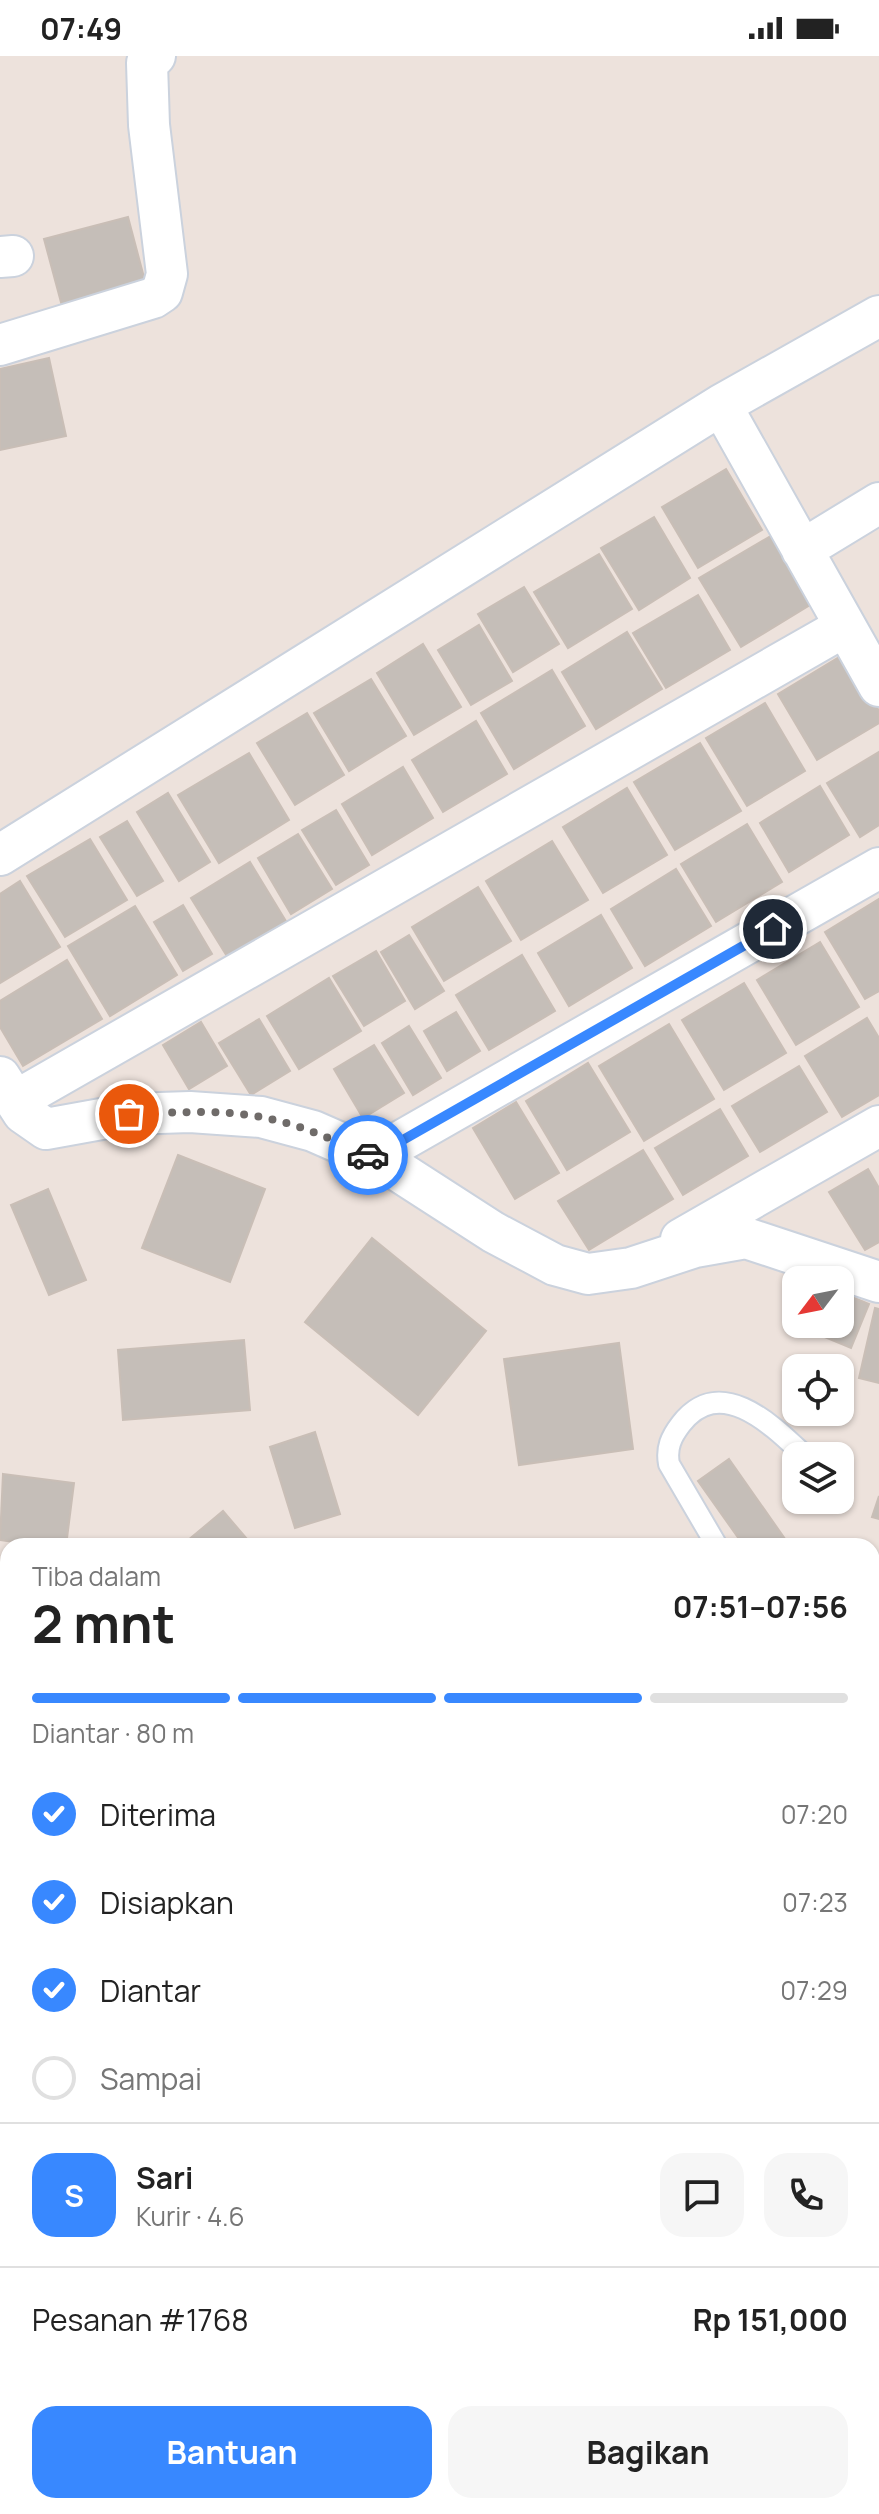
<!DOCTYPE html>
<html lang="id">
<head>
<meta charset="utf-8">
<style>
	body { margin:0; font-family:Manrope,sans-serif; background:#f6f6f6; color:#222; height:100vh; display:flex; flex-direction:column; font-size:30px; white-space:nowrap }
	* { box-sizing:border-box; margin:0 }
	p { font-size:26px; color:#767676 }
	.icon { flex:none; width:44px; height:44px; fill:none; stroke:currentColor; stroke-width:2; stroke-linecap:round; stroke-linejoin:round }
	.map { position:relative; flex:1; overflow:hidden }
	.panel { position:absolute; left:0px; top:1482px; width:880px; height:976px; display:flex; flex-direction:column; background:#fff; border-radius:24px 24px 0 0; box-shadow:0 2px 6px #0004 }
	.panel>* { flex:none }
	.needle { width:52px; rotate:238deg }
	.fabs { position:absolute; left:782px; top:1210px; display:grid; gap:16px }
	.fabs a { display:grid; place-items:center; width:72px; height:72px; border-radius:16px; background:#fff; box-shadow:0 2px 6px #0004; font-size:40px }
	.pin { position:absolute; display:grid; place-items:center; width:68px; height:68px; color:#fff; margin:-34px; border:4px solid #fff; border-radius:50%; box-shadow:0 2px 8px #0007 }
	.courier { position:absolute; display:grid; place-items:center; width:80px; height:80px; margin:-40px; border:6px solid #3888ff; border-radius:50%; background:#fff; color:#222; box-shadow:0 2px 10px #0007 }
	.head em { font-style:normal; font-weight:700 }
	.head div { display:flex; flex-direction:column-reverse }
	.head { display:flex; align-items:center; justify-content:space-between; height:136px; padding:0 32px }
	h1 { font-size:52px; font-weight:700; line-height:60px }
	.bar { display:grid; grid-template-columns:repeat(4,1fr); gap:12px 8px; align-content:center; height:96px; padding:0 32px }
	.bar i { height:10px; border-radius:6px; background:#e0e0e0 }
	.bar .active { background:#3888ff }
	.bar p { grid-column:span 4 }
	.line { display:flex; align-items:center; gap:20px; padding:0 32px; border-top:2px solid #e0e0e0 }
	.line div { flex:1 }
	.round { display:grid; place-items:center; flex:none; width:84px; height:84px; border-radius:24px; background:#f6f6f6 }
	ol { padding:0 32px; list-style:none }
	li { display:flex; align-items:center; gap:24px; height:88px }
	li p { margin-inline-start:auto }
	li .icon { padding:8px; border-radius:50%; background:#3888ff; color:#fff; stroke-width:4 }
	li:last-child { color:#767676 }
	li i { width:44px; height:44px; border:4px solid #e0e0e0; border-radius:50% }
	.primary-button { display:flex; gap:16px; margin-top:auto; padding:16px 32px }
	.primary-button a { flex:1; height:92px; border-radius:24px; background:#3888ff; color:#fff; font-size:32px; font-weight:700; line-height:92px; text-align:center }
	.primary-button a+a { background:#f6f6f6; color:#222 }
	.status { display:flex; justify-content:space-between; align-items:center; height:56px; padding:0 40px; background:#fff; direction:ltr }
	.status svg { height:22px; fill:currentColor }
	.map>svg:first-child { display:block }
	.building { fill:#c5beb8; stroke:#c9beb6; stroke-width:2 }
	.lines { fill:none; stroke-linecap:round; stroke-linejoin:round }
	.service-casing { stroke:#cbd2dd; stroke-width:24 }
	.minor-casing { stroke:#cbd2dd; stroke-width:44 }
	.tertiary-casing { stroke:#cbd2dd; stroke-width:48 }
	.service { stroke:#fff; stroke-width:20 }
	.minor { stroke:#fff; stroke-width:40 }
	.tertiary { stroke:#fff; stroke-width:44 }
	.done { stroke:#6f6b69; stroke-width:8; stroke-dasharray:0 14.4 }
	.route { stroke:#3888ff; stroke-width:10 }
</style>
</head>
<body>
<div class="status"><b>07:49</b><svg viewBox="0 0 49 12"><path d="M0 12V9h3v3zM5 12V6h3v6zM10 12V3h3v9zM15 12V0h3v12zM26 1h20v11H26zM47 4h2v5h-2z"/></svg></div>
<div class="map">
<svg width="879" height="2458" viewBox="0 0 879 2458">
	<rect width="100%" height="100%" fill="#ede2dc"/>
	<path class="building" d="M128,161L146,229L62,250L44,183Z
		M49,302L66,380L0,394V313Z
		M726,413L762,474L698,512L662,451Z
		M654,461L690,522L639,554L601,492Z
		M774,478L815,546L741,591L699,522Z
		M599,498L632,553L568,592L534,536Z
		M524,531L559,588L513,616L478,558Z
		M698,539L730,594L666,632L633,577Z
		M479,569L512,625L471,649L438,594Z
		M627,576L662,633L596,673L562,616Z
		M423,588L461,651L414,679L377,617Z
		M844,598L879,655V667L817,704L778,638Z
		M552,614L585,670L514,713L481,657Z
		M371,623L406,680L349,715L314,657Z
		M765,647L805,715L747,750L706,682Z
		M307,657L344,719L295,749L257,687Z
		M476,665L507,718L443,756L412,704Z
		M700,687L741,755L675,794L634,726Z
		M879,696V769L860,781L827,727Z
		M249,697L289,764L219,807L178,739Z
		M403,711L433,762L372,799L342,748Z
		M820,730L849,779L789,816L760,767Z
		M627,732L667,799L603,837L563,771Z
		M168,737L210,806L179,825L137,756Z
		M336,754L369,809L336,829L302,774Z
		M127,765L163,825L137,840L100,781Z
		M747,768L782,826L716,866L681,808Z
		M298,778L332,833L291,858L258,802Z
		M90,783L127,844L65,881L27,820Z
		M552,785L588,844L521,884L486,825Z
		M250,806L287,867L228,902L191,842Z
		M676,813L711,870L645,910L611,853Z
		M20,825L60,891L0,927V838Z
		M478,831L511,885L444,925L412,871Z
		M879,843V935L865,943L825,876Z
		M183,849L212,898L183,915L154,866Z
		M135,850L177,919L110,960L68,890Z
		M601,859L632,912L569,950L538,897Z
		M409,879L444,935L415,953L381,896Z
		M820,886L859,951L796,989L757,924Z
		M376,895L405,945L364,970L333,920Z
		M522,899L555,955L489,994L456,939Z
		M67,904L102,963L23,1010L0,971V945Z
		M329,922L361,975L299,1013L267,960Z
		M744,927L786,997L724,1034L682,964Z
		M456,956L480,995L447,1015L424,975Z
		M867,962L879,982V1039L842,1061L805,1000Z
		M259,963L290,1015L251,1039L219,987Z
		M201,966L227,1010L189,1033L163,989Z
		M669,968L714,1043L644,1085L599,1010Z
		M409,970L441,1022L413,1039L382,987Z
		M374,989L404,1037L363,1062L334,1013Z
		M588,1007L630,1076L567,1114L526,1045Z
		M799,1010L827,1056L760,1096L732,1050Z
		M516,1046L559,1117L515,1143L473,1072Z
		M720,1053L748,1100L683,1139L655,1092Z
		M643,1094L673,1143L589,1194L558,1145Z
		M178,1099L265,1133L230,1226L142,1192Z
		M868,1113L879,1132V1186L865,1194L829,1136Z
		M48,1133L86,1224L49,1239L11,1149Z
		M372,1182L486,1275L418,1359L305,1266Z
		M840,1236L869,1248L851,1292L810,1275L813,1268H840Z
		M875,1252L879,1253V1327L859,1322Z
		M244,1284L250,1354L123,1364L118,1294Z
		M619,1287L633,1393L519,1409L504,1303Z
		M315,1376L340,1458L295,1472L270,1391Z
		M729,1403L790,1490H744L698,1425Z
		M3,1418L74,1427L66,1490H42L0,1484Z
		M879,1440V1463L872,1461Z
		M223,1455L253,1490H181Z
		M879,1609V1681L872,1670V1614Z
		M879,1856V1910L872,1915V1860Z
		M879,1962V2005L872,1994V1967Z
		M879,2274V2368L872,2370V2276Z
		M0,2341L8,2354V2385L0,2390Z
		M879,2392V2452L870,2458L865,2450H872V2396Z
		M69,2450H72L77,2458H55Z
		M102,2450H129L134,2458H88Z
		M136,2450H175L180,2458H140Z
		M196,2450H270L272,2454L266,2458H200Z
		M302,2450H356L342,2458H307Z
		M383,2450H423L428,2458H369Z
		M490,2450H554L541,2458H478Z
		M570,2450L577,2458H557Z
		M639,2450H734L739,2458H626Z
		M766,2450H824L812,2458H771Z"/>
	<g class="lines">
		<g class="service-casing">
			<path id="service" d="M840,1432V1433
				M717,1490L669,1408C666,1392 671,1381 681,1368C721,1317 773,1370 805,1400"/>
		</g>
		<g class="minor-casing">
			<path id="minor" d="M0,201L13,200
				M0,289L153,242L162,236L167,218L149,69L147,7L155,0
				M721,349L879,630
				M802,494L879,447
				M0,799L721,349L879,260
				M0,1021L23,1057L46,1073L129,1058L190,1056L261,1061L313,1075L386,1107L493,1176L555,1209L588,1218L631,1212L695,1191L746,1182L879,1226
				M15,1045L844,571
				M373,1101L879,812
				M681,1183L879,1070
				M0,1599L8,1609
				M0,1866L8,1876
				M872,2088L879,2099
				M0,2445L8,2441
				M451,2450L455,2458
				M758,2450L764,2458"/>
		</g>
		<g class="tertiary-casing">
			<path id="tertiary" d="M872,1585L879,1582
				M0,2102L8,2097"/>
		</g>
		<use href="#service" class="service"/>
		<use href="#minor" class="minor"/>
		<use href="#tertiary" class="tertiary"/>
	</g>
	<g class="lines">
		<path class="done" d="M129,1058C172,1057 219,1053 261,1061C299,1068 334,1084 368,1099"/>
		<path class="route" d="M368,1099L373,1101L773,873"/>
	</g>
</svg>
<div class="fabs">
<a><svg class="needle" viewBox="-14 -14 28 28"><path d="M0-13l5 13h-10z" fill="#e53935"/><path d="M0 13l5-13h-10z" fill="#767676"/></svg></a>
<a><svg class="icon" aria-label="locate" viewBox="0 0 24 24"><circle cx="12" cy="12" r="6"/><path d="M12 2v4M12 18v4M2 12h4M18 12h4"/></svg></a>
<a><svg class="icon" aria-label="layers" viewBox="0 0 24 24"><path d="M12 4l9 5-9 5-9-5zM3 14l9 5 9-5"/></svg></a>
</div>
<div class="pin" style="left:129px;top:1058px;background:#ea580c"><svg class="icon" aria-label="bag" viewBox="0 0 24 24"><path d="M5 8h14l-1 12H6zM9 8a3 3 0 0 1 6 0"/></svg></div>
<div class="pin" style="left:773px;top:873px;background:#1f2937"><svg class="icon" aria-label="home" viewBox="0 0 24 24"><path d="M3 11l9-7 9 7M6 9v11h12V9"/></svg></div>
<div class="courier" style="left:368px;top:1099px"><svg class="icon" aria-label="car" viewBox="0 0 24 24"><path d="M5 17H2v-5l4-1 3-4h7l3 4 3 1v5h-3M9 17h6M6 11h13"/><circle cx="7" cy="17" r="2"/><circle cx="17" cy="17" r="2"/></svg></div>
<section class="panel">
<div class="head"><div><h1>2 mnt</h1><p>Tiba dalam</p></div><em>07:51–07:56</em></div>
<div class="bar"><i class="active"></i><i class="active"></i><i class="active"></i><i></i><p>Diantar · 80 m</p></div>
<ol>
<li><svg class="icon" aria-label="check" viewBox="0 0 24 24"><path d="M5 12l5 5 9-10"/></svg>Diterima<p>07:20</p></li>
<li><svg class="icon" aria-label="check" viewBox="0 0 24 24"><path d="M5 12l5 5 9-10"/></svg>Disiapkan<p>07:23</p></li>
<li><svg class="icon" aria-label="check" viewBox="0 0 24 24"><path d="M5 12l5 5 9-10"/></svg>Diantar<p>07:29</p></li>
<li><i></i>Sampai</li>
</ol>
<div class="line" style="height:144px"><b class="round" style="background:#3888ff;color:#fff">S</b><div><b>Sari</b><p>Kurir · 4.6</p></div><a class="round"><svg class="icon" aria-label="chat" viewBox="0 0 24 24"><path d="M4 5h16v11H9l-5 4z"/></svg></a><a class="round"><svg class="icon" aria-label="phone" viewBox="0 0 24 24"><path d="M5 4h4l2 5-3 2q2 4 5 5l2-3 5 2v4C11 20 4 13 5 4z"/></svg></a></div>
<div class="line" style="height:104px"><div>Pesanan #1768</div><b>Rp 151,000</b></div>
<div class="primary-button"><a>Bantuan</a><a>Bagikan</a></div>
</section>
</div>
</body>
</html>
